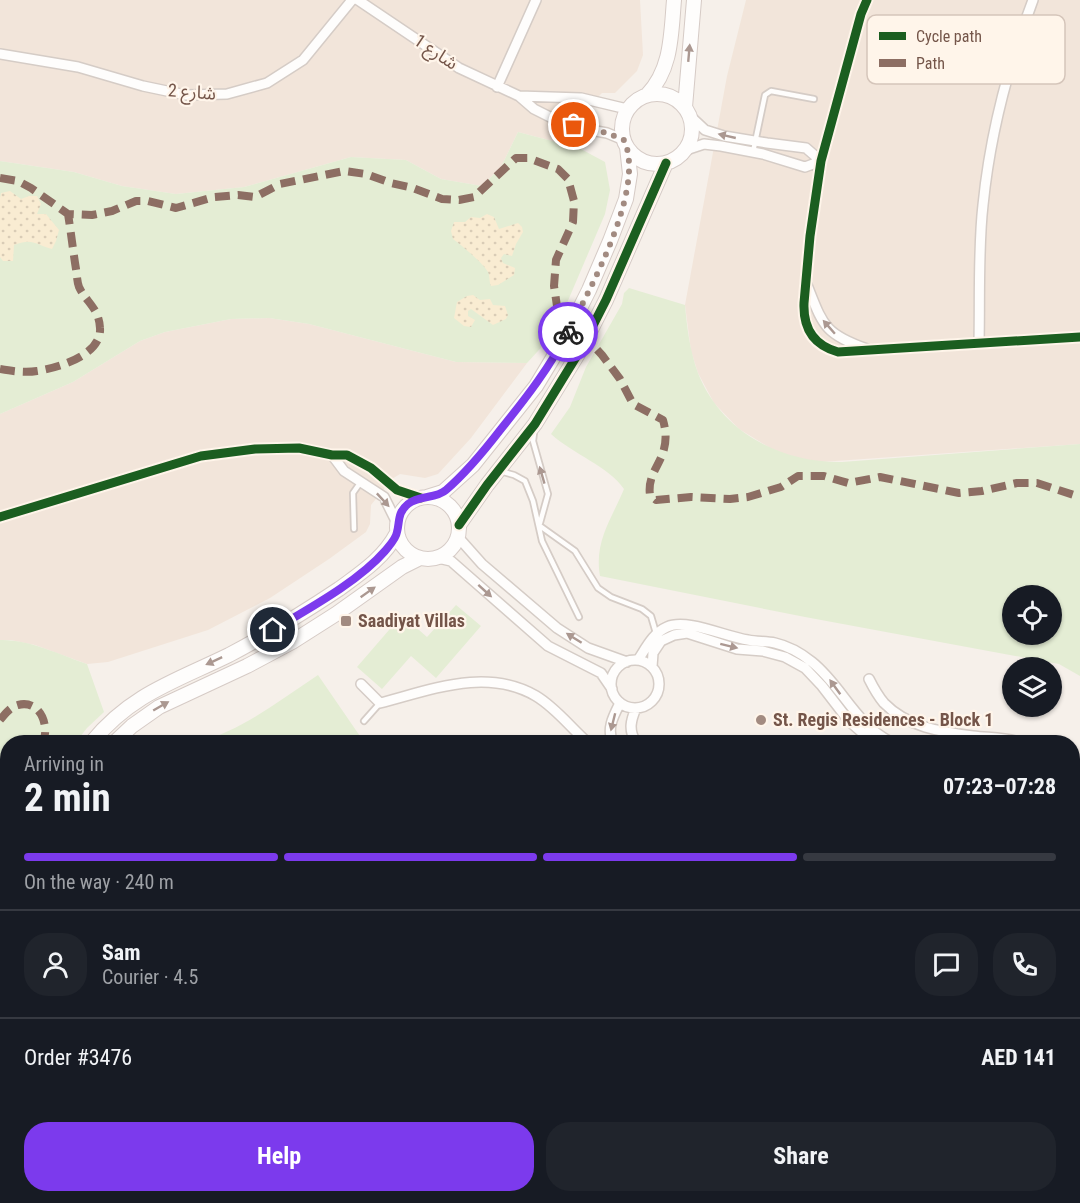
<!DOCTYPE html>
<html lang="en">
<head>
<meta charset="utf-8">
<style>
	body { margin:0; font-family:"Roboto Condensed","Noto Sans Arabic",sans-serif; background:#20242c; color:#f1f3f6; height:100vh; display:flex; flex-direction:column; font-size:22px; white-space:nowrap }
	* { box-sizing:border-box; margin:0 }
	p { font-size:20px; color:#9ea1a6 }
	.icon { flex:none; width:33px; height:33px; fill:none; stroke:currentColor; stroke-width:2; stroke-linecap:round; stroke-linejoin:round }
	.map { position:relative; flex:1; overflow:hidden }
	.panel { position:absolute; left:0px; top:735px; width:1080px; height:468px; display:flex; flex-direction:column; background:#171b24; border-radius:24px 24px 0 0; box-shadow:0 2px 4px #0004 }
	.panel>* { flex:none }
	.tools { position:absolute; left:1002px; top:585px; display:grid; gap:12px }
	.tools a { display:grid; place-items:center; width:60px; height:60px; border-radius:50%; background:#171b24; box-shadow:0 2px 4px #0004; font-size:30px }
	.pin { position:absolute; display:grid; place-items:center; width:51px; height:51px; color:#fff; margin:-26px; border:3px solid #fff; border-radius:50%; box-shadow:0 2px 6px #0007 }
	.courier { position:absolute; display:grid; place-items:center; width:60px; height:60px; margin:-30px; border:4px solid #7c3aed; border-radius:50%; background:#fff; color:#222; box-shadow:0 2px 8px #0007 }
	.overview em { font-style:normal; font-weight:700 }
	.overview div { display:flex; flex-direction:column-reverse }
	.overview { display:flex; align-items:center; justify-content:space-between; height:102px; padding:0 24px }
	h1 { font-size:39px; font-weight:700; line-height:45px }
	.bar { display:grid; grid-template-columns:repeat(4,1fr); gap:9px 6px; align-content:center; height:72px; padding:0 24px }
	.bar i { height:8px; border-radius:4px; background:#363941 }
	.bar .current { background:#7c3aed }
	.bar p { grid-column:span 4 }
	.line { display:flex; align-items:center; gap:15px; padding:0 24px; border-top:2px solid #363941 }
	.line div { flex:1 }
	.round { display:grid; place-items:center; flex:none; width:63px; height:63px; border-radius:24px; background:#20242c }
	.cta { display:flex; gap:12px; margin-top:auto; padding:12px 24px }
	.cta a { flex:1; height:69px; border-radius:24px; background:#7c3aed; color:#fff; font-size:24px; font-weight:700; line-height:69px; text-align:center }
	.cta a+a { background:#20242c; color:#f1f3f6 }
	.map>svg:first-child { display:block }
	.residential { fill:#f2e5da }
	.green { fill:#e4edd4; fill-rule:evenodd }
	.sand { fill:url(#sand-dots) }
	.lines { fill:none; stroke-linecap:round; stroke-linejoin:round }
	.lane-casing { stroke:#d5ccc6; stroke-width:8 }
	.street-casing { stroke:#d5ccc6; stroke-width:12 }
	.secondary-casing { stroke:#d6cbc6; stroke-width:16 }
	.lane { stroke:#fefdfc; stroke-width:4.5 }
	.street { stroke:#fefdfc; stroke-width:9 }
	.secondary { stroke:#fefdfc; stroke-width:14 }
	.quiet { stroke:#8d6e63; stroke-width:8; stroke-dasharray:15 8; stroke-linecap:butt }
	.cycleway-casing { stroke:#fff5ea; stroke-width:13 }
	.cycleway { stroke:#1b5e20; stroke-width:9 }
	.oneway { fill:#ab9891 }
	.done { stroke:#a28b81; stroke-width:6; stroke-dasharray:0 10.8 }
	.route { stroke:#7c3aed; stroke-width:8 }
	.poi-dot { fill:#a28b81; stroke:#fff5ea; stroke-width:2 }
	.labels { text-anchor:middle; stroke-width:4.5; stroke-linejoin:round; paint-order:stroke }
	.street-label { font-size:18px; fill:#745549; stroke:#fff5ea }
	.poi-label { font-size:18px; font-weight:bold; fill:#745549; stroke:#fff5ea; text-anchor:start }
	.key { fill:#fff5ea; stroke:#d5c5ba; stroke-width:1.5 }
	.key-label { font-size:16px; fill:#745549 }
</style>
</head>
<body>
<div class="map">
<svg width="1080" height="1203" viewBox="0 0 1080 1203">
	<defs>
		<pattern id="sand-dots" width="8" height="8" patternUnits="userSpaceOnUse" patternTransform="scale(1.5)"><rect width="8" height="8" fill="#f9ecd2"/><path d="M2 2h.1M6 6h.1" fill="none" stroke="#d9ccb6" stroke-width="1.8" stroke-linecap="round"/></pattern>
	</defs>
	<rect width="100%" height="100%" fill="#f6f0ea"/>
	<path class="residential" d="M0,0H640L643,55L637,71L615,93H602L594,101L579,148L518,132L501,167L482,186L441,179L406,160L351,157L244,187L176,194L122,186L74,172L0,161Z
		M746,0H1080V444L821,462L797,459L772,449L739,429L714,403L698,373L691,351L685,305L727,76Z
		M269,318L309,324L456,362L527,363L471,438L438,474L425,478L400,474L392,479L371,505L370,524L366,532L329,559L270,598L208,630L108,662L87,664L35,645L11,640H0V414L73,382L140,341L165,332L231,319Z"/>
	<path class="green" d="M518,132L579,148L605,162L610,190L605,214L564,310L548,340L527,363L456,362L309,324L269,318L231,319L165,332L140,341L73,382L0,414V161L74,172L122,186L176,194L244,187L351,157L406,160L441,179L482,186L501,167Z
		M629,288L685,305C687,328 690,351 698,373C721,432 781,463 842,462L1080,444V676L1059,664L805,617L600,576C594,542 611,520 624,489C608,466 573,454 551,434L570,407L586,367L622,304L624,293ZM1012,596H1052V634H1012Z
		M456,605L481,626L436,678L411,656L382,689L357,667L402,615L427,637Z
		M0,640C29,639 60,655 87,664L104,712L87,728L76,742H8L7,863L0,876Z
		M318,675L364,742H199C243,730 280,700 318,675Z
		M460,1196H673L674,1203H464Z"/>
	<path class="sand" d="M10,191L21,199L29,196H37L41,204L37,214H46L59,230L56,241L52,249C34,244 33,238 14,245L13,261H3L0,257V198L1,193Z
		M487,214L494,217L499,229L518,223L522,227L523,232L516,244L512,256L504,254L501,258L503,263L515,268L514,275L498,285L491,286C489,282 490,276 488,272C483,263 460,244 453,239L451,231L454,222H465L471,217L480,218Z
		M473,295L480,300L490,299L493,305L505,306L508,315L506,319L493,325L471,309L468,311V316L475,320L471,327L464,326L454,318L457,302L467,296Z"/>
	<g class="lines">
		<g class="lane-casing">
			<path id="lane" d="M753,152L765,95L771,91L814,99
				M534,433L533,441L548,494L540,523
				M500,471L514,475L525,481L533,501L542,541L579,617
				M540,526L575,551L598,588L611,597L642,609L651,616L656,633
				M354,529L353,493L360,483
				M364,721L380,703"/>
		</g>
		<g class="street-casing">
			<path id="street" d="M358,0L459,68L519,96L534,109L550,117L585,129L607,133L624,140
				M867,0L861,14L821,161L810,236L804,303C803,328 813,345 838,352L1080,337
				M0,54L78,67L143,86L186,95L227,94L267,83L303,60L352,0
				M497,87L536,0
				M519,96L581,98L627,109
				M574,125L581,98
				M686,150L704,144L721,146L763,154L805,167L821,161L806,148L767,143L724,136L705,130L690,116
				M807,285C823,325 824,334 867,349
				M979,343C980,299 978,248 983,205C990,135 1008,66 1033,0
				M332,455L344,471L384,497L397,523
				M0,517L201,456L255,449L299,448L332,455H347L371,468L397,490L421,498
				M458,537L482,564L557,628L588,648L627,662
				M438,558L451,561L548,646L601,673L612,689
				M638,660C646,648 653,633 667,627C687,618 726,637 748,640C757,642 766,641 775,643C788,646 801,653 812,662C842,686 855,724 891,742
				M611 684a24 24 0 1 1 48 0a24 24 0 1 1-48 0Z
				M652,667L653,653L661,641L674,635L687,633L737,649L763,651L785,657L805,668L822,686L849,721L873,742
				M869,679C873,687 878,696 884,703C907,727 941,732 973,736C989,738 1003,737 1019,742
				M361,684L380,703C431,690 486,667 536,696C556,708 570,727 587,742
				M636,708C631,720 628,730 636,742
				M613,742C606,729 614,715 620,703
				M1072,768L1080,775
				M1072,824L1080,829
				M1072,840L1080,846
				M1072,891L1080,898
				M1072,1088H1080
				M752,1196V1203"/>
		</g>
		<g class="secondary-casing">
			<path id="secondary" d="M622 129a35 35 0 1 1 70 0a35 35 0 1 1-70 0Z
				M647,95C672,69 671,34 674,0
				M685,107L694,0
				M427,497L443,492L473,465L536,386L565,338L589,290L610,241L626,199L630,174L627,147
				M397 528a31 31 0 1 1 62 0a31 31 0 1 1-62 0Z
				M459,525L487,485L535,424L581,349L606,300L666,163
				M92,742C131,694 176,681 229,655C267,635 303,613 339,589C361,573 384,558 397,533
				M115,742L132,726L159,707L247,666L292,642L336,614L402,567L420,558
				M1,915L8,907
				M0,967L8,963"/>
		</g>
		<use href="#lane" class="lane"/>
		<use href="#street" class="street"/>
		<use href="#secondary" class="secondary"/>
		<path class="quiet" d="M0,178L18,181L31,188L68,214L92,215L112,211L136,201H148L176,208L214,197L238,195L255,197L280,184L344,171L366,174L391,183L413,188L442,199L459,200L474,197L516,158H528L558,169L568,179L574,201L573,222L556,260L554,286L557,306L602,355L620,379L633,404L663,420C674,459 646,467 650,495L656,500L691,497L730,499L748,497L781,487L798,476H824L848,483L880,477L959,493L982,491L1017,483H1037L1080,497
			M0,369C12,371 25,373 37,371C58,368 102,355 100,328C99,308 86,302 79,287C77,282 77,275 76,269C73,251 71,232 68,214
			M0,720C5,714 10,707 18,705C40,699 50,726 43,742
			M1072,891L1080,898
			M641,1196L644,1203"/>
		<g class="cycleway-casing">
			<path id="cycleway" d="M867,0L861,14L821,161L810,236L804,303C803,328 813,345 838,352L1080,337
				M0,517L201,456L255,449L299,448L332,455H347L371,468L397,490L421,498
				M459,525L487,485L535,424L581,349L606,300L666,163"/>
		</g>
		<use href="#cycleway" class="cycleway"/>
	</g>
	<defs><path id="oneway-solid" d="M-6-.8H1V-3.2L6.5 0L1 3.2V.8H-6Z" transform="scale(1.5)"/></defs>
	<g class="oneway">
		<use href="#oneway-solid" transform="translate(689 53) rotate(-85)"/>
		<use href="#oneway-solid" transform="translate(727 136) rotate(-167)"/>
		<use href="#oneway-solid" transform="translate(829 327) rotate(-131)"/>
		<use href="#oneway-solid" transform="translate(542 475) rotate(-106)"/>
		<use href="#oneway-solid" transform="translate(383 500) rotate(47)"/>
		<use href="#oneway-solid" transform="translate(485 591) rotate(42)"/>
		<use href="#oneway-solid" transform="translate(368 592) rotate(-35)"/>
		<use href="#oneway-solid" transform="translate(574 638) rotate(-148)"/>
		<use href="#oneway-solid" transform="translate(729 646) rotate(14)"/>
		<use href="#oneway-solid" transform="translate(214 661) rotate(155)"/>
		<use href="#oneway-solid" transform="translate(835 687) rotate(-126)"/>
		<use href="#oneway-solid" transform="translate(161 706) rotate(-30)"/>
		<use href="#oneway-solid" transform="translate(613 722) rotate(104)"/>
	</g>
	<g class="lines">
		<path class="done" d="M568,332C591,287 646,188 624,140L607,133L574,125"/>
		<path class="route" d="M273,630C308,609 358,582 385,551C389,546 396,539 397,532C400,521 397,513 408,504C419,495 436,499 446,490C467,472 484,451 501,429C526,398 550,367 568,332"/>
	</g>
	<g class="poi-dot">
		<rect x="340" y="615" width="12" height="12" rx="3"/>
		<circle cx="761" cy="720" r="6"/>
	</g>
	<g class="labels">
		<g class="street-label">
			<text transform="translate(436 52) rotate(34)" y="6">شارع 1</text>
			<text transform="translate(192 92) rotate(4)" y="6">شارع 2</text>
		</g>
		<g class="poi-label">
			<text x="358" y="627">Saadiyat Villas</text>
			<text x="773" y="726">St. Regis Residences - Block 1</text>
		</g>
	</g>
	<rect x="867" y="15" width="198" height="69" rx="9" class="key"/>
	<rect x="879" y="32" width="27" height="8" fill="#1b5e20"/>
	<rect x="879" y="59" width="27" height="8" fill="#8d6e63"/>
	<g class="key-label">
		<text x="916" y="42">Cycle path</text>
		<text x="916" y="69">Path</text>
	</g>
</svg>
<div class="tools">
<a><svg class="icon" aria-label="locate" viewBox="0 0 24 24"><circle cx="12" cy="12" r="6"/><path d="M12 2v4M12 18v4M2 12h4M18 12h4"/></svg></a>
<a><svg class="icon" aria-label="layers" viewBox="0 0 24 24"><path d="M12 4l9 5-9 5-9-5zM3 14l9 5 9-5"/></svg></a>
</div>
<div class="pin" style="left:574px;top:125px;background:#ea580c"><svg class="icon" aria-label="bag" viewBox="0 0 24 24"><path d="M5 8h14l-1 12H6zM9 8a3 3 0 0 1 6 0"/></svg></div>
<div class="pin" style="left:273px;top:630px;background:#1f2937"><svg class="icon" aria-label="home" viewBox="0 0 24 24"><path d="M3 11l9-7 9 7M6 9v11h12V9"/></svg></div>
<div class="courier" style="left:568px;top:332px"><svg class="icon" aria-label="bike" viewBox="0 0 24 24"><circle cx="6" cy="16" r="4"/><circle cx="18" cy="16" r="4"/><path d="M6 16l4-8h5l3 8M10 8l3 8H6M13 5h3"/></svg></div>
<section class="panel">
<div class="overview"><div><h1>2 min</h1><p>Arriving in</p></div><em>07:23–07:28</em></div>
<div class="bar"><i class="current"></i><i class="current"></i><i class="current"></i><i></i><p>On the way · 240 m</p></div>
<div class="line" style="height:108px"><a class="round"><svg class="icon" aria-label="person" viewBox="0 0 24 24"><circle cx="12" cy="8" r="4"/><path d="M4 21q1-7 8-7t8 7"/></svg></a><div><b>Sam</b><p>Courier · 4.5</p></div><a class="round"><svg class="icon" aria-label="chat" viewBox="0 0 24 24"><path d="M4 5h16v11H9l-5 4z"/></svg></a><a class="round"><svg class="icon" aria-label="phone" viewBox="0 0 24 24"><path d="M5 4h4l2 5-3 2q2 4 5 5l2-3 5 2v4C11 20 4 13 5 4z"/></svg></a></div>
<div class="line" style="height:78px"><div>Order #3476</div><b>AED 141</b></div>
<div class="cta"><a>Help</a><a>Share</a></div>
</section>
</div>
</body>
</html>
